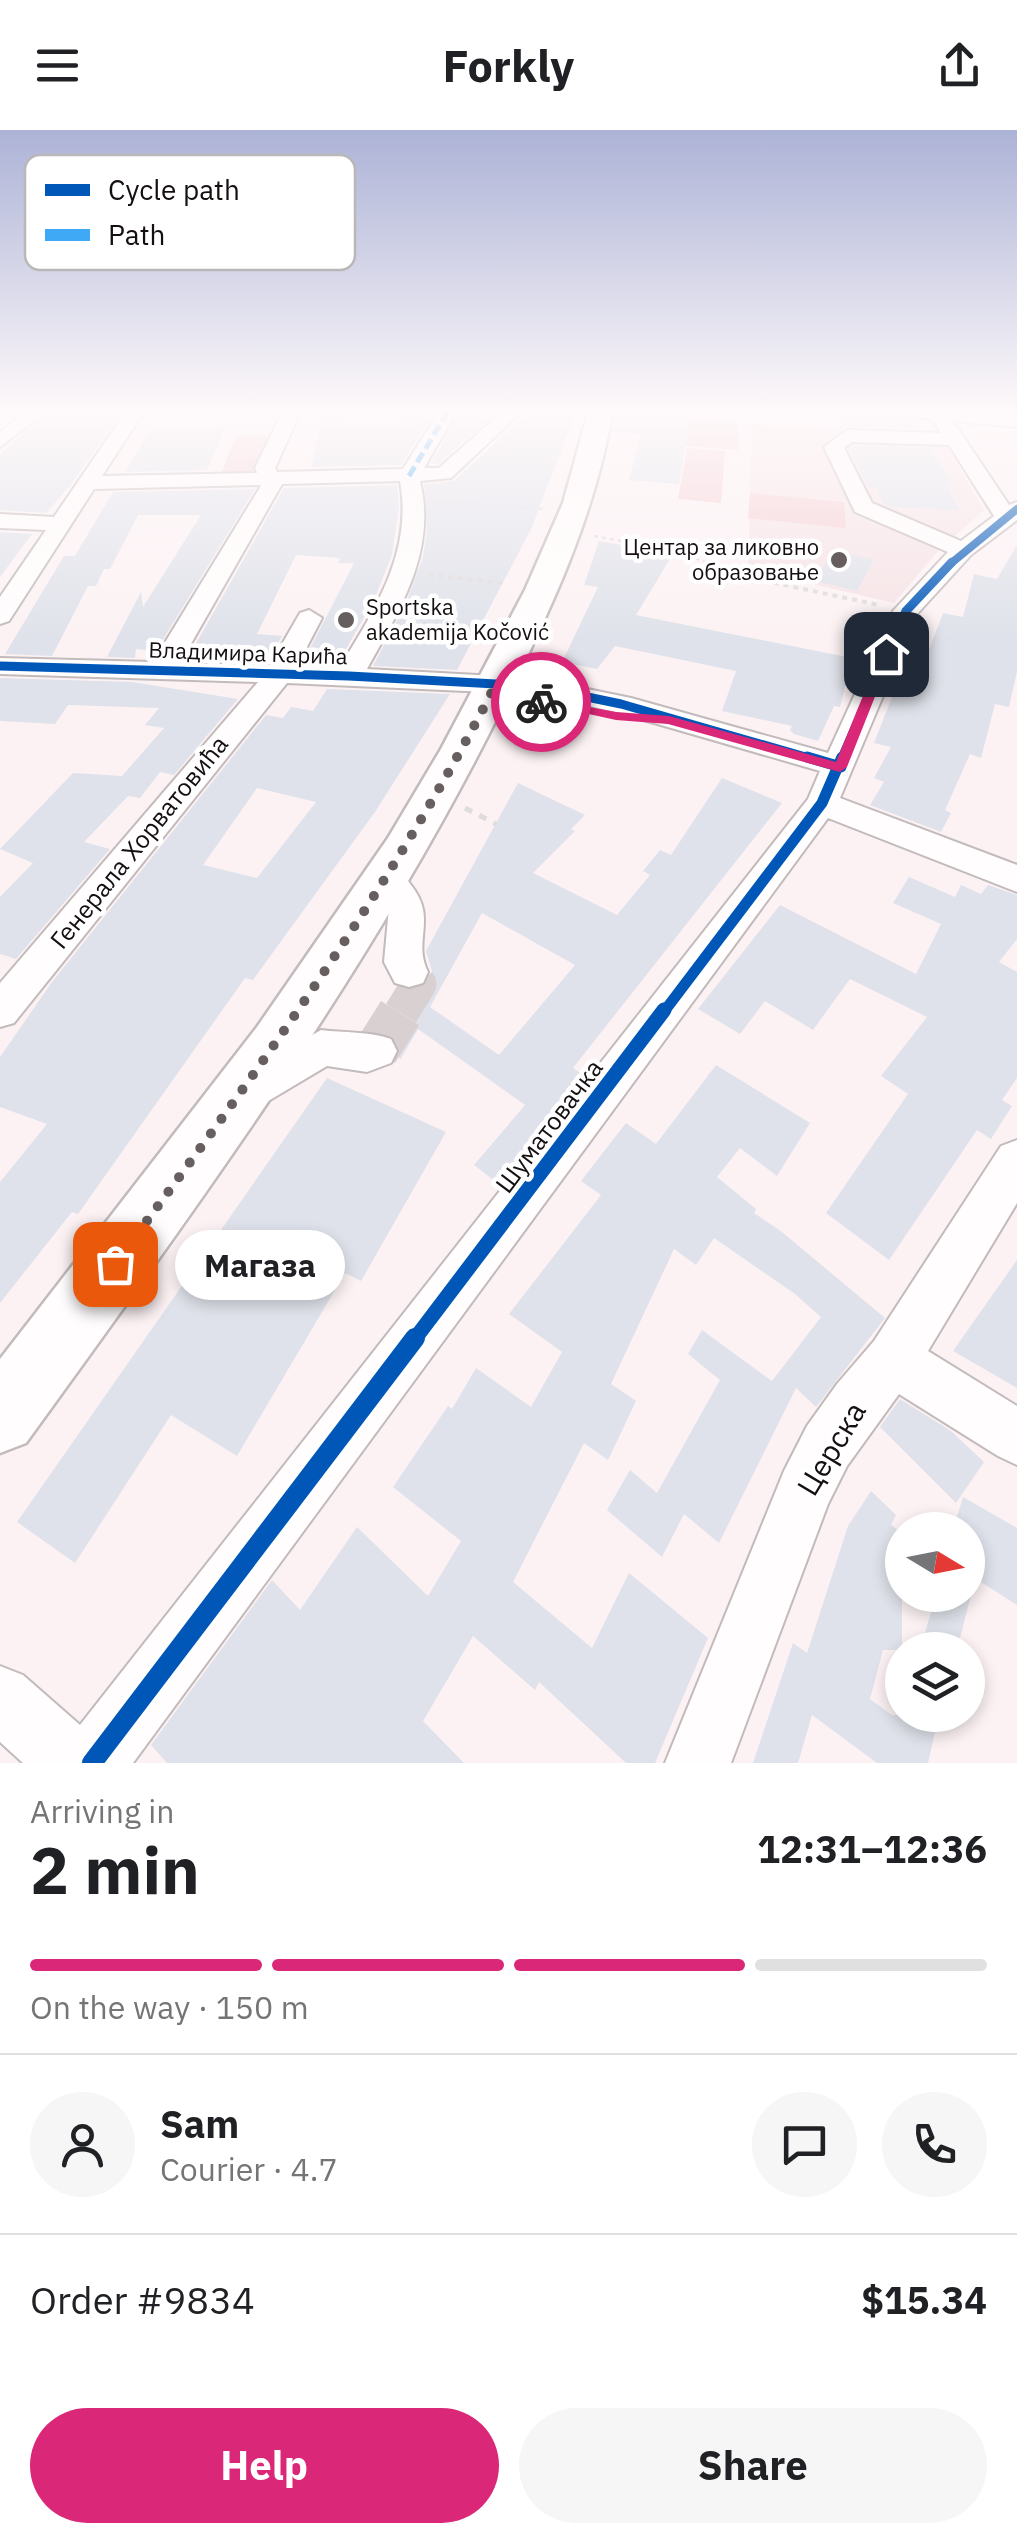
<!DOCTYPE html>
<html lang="en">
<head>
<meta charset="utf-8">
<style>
	body { margin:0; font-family:"IBM Plex Sans",sans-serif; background:#f6f6f6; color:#202124; height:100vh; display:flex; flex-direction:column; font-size:38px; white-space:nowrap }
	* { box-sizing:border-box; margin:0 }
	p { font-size:32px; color:#757577 }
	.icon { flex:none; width:55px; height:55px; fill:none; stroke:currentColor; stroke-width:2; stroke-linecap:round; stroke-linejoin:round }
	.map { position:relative; height:1633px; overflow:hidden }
	.details { display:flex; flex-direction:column; background:#fff; flex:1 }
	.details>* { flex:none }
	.needle { width:65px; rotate:100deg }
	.fabs { position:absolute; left:885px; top:1382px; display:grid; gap:20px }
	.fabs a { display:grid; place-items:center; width:100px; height:100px; border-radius:50%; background:#fff; box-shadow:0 5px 15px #0003; font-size:50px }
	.pin { position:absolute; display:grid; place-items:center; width:85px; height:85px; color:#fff; margin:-42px; border-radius:20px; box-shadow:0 5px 15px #0006 }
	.courier { position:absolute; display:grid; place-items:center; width:100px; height:100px; margin:-50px; border:8px solid #db2777; border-radius:50%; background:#fff; color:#222; box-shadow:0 2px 12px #0007 }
	.bubble { position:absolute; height:70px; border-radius:35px; background:#fff; box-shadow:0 5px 15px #0003; font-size:32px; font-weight:700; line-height:70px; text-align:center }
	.headline em { font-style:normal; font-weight:700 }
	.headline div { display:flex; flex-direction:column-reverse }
	.headline { display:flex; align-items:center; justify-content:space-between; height:170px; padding:0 30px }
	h1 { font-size:65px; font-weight:700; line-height:75px }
	.bar { display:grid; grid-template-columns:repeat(4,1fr); gap:15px 10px; align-content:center; height:120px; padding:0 30px }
	.bar i { height:12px; border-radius:8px; background:#e0e0e0 }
	.bar .on { background:#db2777 }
	.bar p { grid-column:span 4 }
	.line { display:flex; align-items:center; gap:25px; padding:0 30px; border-top:2px solid #e0e0e0 }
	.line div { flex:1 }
	.round { display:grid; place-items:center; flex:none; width:105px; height:105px; border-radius:52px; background:#f6f6f6 }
	.action { display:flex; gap:20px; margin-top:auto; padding:20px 30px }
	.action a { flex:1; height:115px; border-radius:60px; background:#db2777; color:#fff; font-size:40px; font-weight:700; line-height:115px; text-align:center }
	.action a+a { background:#f6f6f6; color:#202124 }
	header { display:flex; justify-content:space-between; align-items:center; height:130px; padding:0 30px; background:#fff; font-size:45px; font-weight:700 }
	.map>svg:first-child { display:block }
	.built { fill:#f6e3e6 }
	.green { fill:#f4cdd3 }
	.building { fill:#dfe2ea; fill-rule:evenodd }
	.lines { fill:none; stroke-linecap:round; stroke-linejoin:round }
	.minor-tunnel-far1 { stroke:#d9d0d2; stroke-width:35; stroke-dasharray:35 18; stroke-linecap:butt }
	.minor-tunnel { stroke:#d9d0d2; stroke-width:45; stroke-dasharray:45 22; stroke-linecap:butt }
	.minor-casing { stroke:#c2babb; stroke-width:4 }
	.major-casing { stroke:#c2babb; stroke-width:5 }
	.path-far2 { stroke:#dfdcdc; stroke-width:2.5; stroke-dasharray:4 4; stroke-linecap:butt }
	.path-far1 { stroke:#dfdcdc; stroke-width:4; stroke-dasharray:5 5; stroke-linecap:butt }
	.path { stroke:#dfdcdc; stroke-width:5; stroke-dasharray:8 8; stroke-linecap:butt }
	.minor { fill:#fffdfd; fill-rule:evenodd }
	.major { fill:#fffdfd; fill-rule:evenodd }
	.quiet { stroke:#3fa9f5; stroke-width:5; stroke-dasharray:11 5; stroke-linecap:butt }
	.cycleway-far4-casing { stroke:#fff; stroke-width:11 }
	.cycleway-far3-casing { stroke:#fff; stroke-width:14 }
	.cycleway-far2-casing { stroke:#fff; stroke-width:18 }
	.cycleway-far1-casing { stroke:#fff; stroke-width:21 }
	.cycleway-casing { stroke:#fff; stroke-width:26 }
	.cycleway-far4 { stroke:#0057b8; stroke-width:8 }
	.cycleway-far3 { stroke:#0057b8; stroke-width:9 }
	.cycleway-far2 { stroke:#0057b8; stroke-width:11 }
	.cycleway-far1 { stroke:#0057b8; stroke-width:15 }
	.cycleway { stroke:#0057b8; stroke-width:20 }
	.route { fill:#db2777 }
	.done { stroke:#665e5f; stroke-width:10; stroke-dasharray:0 18 }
	.poi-dot { fill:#665e5f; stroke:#fff; stroke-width:4 }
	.labels { text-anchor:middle; stroke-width:9; stroke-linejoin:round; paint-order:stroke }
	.far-poi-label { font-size:22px; fill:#150f0f; stroke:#fff; text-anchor:end }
	.far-street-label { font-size:22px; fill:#150f0f; stroke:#fff }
	.street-label { font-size:25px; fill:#150f0f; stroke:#fff }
	.near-street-label { font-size:30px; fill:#150f0f; stroke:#fff }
	.key { fill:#fff; stroke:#b9b7b7; stroke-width:2.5 }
	.key-label { font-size:28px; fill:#150f0f }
</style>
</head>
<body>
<header><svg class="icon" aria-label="menu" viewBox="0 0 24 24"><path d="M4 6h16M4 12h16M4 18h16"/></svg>Forkly<svg class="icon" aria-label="share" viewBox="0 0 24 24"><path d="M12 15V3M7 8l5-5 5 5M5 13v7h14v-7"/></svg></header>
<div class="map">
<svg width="1017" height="1633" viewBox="0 0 1017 1633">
	<rect width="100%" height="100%" fill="#fcf2f4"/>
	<path class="built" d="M752,294L942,308L984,380L938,421L894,473L748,439Z"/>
	<path class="green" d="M657,287L739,293L738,320L652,313Z
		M271,305L252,343L221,344L236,306Z
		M687,318L725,321L721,373L678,369Z
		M750,363L844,372L846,398L748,388Z"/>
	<path class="building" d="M47,282H121L70,356L46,383L0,380V324Z
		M323,282H347L344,295H399L400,286L406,282H434L401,335L311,337Z
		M529,282H576L531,399L457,540L373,536L406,473L423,427L427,402L424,354L454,351Z
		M615,282H691L679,354L629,350L641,304L612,302Z
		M838,282H909L919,299L847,296L839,301Z
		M459,284L484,288L494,285L438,334H431Z
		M225,298L207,340L125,342L150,299Z
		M853,316L930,318L952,354H946L959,380L892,377L883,373L877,358L868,357L849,319Z
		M397,355L399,377L392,425L374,470L338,533L303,532L354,433H338L340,428L296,425L257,504L282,506L268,530L190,524L284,358Z
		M255,359L156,521L136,519L135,528L107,527L141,462L143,477L201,385H138L110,439H104L96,456H88L52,526L5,524L64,426H75L113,362Z
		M0,402L32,404L0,447Z
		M599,411L673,424L636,485L852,528L840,577L834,576L818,611L794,604L790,600L792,596L722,581L736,541L615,516L597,539L562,532L598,457L584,455Z
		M1017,415V541L1009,577L995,574L981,628L970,624L945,680L951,683L941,702L870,675L884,652L874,648L891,617L874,613L899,549L916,554L943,483L963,487L974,444L997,449Z
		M850,424L874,430L857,461L815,451L830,426L846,430Z
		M0,548L132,552L238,569L174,645L160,642L140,668L128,666L84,712L110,719L16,829L0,824V767L33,733L0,719L73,643L122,646L164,598L145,595L159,578L68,575L55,594L0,591Z
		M327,559L450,564L375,682L253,850L245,848L78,1084L72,1082L0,1173V1052L47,994L0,977V927L52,852L266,585L283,588L291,577L313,581ZM257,658L316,672L257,748L203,735Z
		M722,648L782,673L573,938L585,946L500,1055L474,1035L525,975L418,899L400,930L394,907L375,901L400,858L410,861L426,855L432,841L426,821L518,653L585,685L571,699L575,701L533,743L617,785L650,745L643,741L660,720L671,725ZM482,783L575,835L499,925L430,877Z
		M909,747L955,767L961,755L981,764L988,755L1017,765V809L999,832L1017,842V948L1002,970L1012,976L991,1009L977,1000L889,1130L826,1083L908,964L881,946L927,887L850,849L813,900L765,871L740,904L698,879L780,775L916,844L941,794L893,773Z
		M716,935L810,993L777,1046L740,1018L717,1047L756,1079L754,1083L782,1102L885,1188L816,1277L796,1258L719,1413L684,1384L662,1427L607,1380L630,1340L657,1363L720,1250L688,1224L702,1200L772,1251L821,1187L795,1164L714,1108L696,1135L674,1119L611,1254L636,1271L608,1330L584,1313L513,1452L592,1518L629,1443L708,1508L655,1633H626L539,1552L535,1560L473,1506L423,1591L464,1633H167L151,1615L272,1450L300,1480L357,1397L428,1466L461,1411L393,1357L448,1276L452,1279L476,1238L531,1277L562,1222L509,1184L601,1065L581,1051L626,993L656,1014Z
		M327,948L446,1002L361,1151L345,1143L237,1326L171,1285L75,1433L17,1392Z
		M1017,1130V1258L953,1221Z
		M900,1269L951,1301L984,1332L956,1373L880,1297Z
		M871,1361L896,1385L891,1395L902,1403V1520H883L870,1569L892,1585H939L928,1633H877L812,1585L798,1633H753L793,1513L807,1523L848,1396Z
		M963,1367L1017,1398V1475L968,1444V1400H953Z
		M936,1465H971L957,1520H920Z"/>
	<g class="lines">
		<path class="minor-tunnel-far1" d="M401,883L419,854L409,842"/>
		<path class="minor-tunnel" d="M376,921L402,880"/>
		<g class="minor-casing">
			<path id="minor" d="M24,283H44L0,317V302Z
				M125,283H143L102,346L257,343L255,338L282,283H300L275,338L277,342L403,339L438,283H456L424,338H439L501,283H520L451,348L420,351C437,421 400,479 367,539L534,548L631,568L828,623L893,481L948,422L855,382L824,317L847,300L941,303L933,289L917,287L914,283L1017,285V297L953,291L1009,375L1017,372V390L971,425L918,483L840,668L1017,735V762L828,688L133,1633H23L0,1612V1536L23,1545L80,1595L808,669L820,641L616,582L534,564L287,553L14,893L0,897V853L258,552L0,544V528L153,532L259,359L261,355L94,359L9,491L0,494V467L46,400L0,398V384L54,387ZM852,312L949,315L994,386L961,411L872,373L844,318ZM400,351C413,422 375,479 340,537L297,536L322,488L309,480L300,483L270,535L180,533L282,354Z
				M386,734C399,738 403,744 411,755C438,789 412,810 428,842L423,853L409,857L395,853L384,832L389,777L368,747L374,738Z
				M321,900C344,903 370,901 391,909L397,921L391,933L367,942L327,936L253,980L238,974L232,961L238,948Z
				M1017,1010V1073L928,1221L1017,1276V1335L998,1326L899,1264L847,1336L828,1374L731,1633H665L784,1341L807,1296L837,1254L874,1211L1001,1016Z"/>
		</g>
		<g class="major-casing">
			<path id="major" d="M588,283H612C595,386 551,479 505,572C375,836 198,1075 26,1313L0,1323V1229L257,897L388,708L441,619L525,460L563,373Z"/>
		</g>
		<path class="path-far2" d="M435,371L544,379
			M594,406L675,421L714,435"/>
		<path class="path-far1" d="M707,432L756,449L879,475
			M428,445L503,453
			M406,499L420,501L429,487L412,484"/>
		<path class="path" d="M465,678L496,694"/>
		<use href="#minor" class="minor"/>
		<use href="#major" class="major"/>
		<path class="quiet" d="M409,346L447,283"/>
		<g class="cycleway-far4-casing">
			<path id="cycleway-far4" d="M949,435L1017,379"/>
		</g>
		<g class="cycleway-far3-casing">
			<path id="cycleway-far3" d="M0,536L349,546L534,556L621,574L816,630
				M841,630L906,481L952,432"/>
		</g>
		<g class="cycleway-far2-casing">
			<path id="cycleway-far2" d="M807,627L841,637
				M663,883L822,673L842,627"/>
		</g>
		<g class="cycleway-far1-casing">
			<path id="cycleway-far1" d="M414,1210L664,880"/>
		</g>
		<g class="cycleway-casing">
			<path id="cycleway" d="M92,1633L415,1208"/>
		</g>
		<use href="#cycleway-far4" class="cycleway-far4"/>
		<use href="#cycleway-far3" class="cycleway-far3"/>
		<use href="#cycleway-far2" class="cycleway-far2"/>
		<use href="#cycleway-far1" class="cycleway-far1"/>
		<use href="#cycleway" class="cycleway"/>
	</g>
	<linearGradient id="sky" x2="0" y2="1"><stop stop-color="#adb3d7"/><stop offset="0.55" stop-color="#fef9fa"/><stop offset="1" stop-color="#fef9fa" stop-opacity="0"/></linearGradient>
	<rect width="1017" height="511" fill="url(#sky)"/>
	<path class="route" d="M886,521L892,524L847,637L840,642L668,594L616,590L534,572L541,568L616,582L669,586L836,632L880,524Z"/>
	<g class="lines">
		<path class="done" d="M115,1134C252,949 390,761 495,556L541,572"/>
	</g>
	<g class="poi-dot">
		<circle cx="839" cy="430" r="10"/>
		<circle cx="346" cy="490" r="10"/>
	</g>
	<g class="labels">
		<g class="far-poi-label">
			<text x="819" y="425">Центар за ликовно<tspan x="819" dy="25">образовање</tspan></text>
			<text x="366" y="485" text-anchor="start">Sportska<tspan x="366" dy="25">akademija Kočović</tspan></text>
		</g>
		<g class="far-street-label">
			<text transform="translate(248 523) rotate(2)" y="8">Владимира Карића</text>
		</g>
		<g class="street-label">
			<text transform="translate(139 712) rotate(-51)" y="9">Генерала Хорватовића</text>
			<text transform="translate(549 996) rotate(-53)" y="9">Шуматовачка</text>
		</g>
		<g class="near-street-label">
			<text transform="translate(832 1319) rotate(-59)" y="10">Церска</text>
		</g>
	</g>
	<rect x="25" y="25" width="330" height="115" rx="15" class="key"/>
	<rect x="45" y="54" width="45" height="12" fill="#0057b8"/>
	<rect x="45" y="99" width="45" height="12" fill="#3fa9f5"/>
	<g class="key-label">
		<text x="108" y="70">Cycle path</text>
		<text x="108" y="115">Path</text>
	</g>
</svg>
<div class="fabs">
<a><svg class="needle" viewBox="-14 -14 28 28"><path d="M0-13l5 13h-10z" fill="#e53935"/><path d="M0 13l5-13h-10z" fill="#757577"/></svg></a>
<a><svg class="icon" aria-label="layers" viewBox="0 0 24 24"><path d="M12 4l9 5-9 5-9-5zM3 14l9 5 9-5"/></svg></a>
</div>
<div class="pin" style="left:115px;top:1134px;background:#ea580c"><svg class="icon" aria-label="bag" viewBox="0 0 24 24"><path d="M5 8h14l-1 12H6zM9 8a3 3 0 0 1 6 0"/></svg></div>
<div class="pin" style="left:886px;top:524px;background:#1f2937"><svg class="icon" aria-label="home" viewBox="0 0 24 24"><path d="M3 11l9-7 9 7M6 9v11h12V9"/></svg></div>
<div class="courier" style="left:541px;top:572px"><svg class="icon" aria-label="bike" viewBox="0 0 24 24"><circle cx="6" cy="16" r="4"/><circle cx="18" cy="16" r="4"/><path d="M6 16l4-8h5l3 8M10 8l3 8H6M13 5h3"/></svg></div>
<div class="bubble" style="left:175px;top:1100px;width:170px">Магаза</div>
</div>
<section class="details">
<div class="headline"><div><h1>2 min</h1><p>Arriving in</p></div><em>12:31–12:36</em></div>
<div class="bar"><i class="on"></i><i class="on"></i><i class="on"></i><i></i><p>On the way · 150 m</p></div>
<div class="line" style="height:180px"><a class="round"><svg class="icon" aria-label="person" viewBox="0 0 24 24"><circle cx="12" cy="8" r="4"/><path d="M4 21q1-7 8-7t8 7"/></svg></a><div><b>Sam</b><p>Courier · 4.7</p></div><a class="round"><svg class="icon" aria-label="chat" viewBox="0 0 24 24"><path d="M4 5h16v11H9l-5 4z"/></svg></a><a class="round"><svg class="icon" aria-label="phone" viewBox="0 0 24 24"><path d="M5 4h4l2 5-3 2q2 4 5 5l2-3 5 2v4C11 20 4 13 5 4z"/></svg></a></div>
<div class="line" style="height:130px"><div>Order #9834</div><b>$15.34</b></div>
<div class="action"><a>Help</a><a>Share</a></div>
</section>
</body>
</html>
